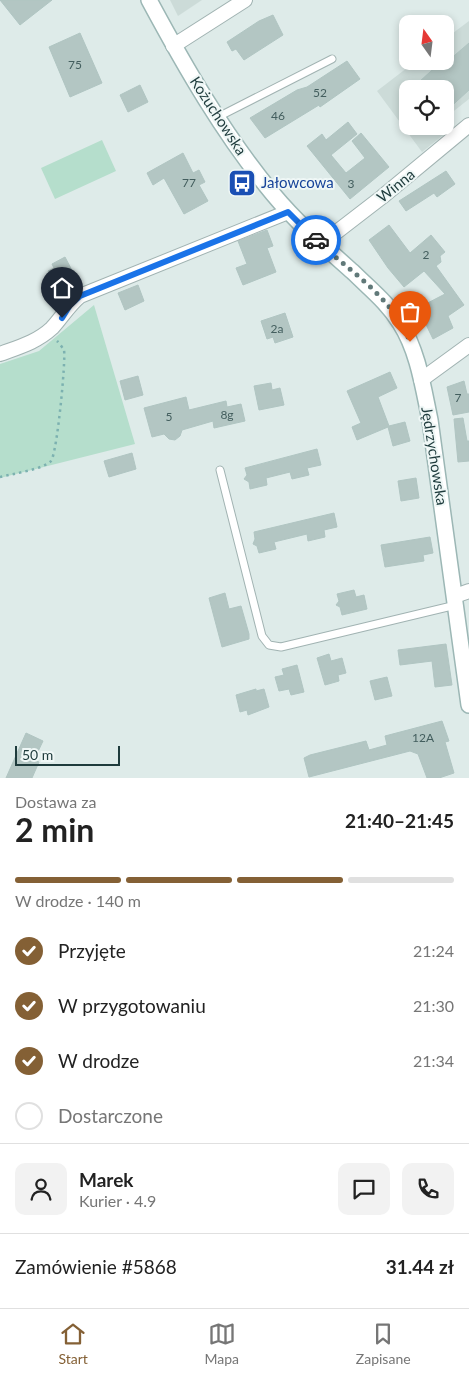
<!DOCTYPE html>
<html lang="pl">
<head>
<meta charset="utf-8">
<style>
	body { margin:0; font-family:Lato,sans-serif; background:#f2f2f2; color:#222; height:100vh; display:flex; flex-direction:column; font-size:19px; white-space:nowrap }
	* { box-sizing:border-box; margin:0 }
	p { font-size:16px; color:#767676 }
	.icon { flex:none; width:28px; height:28px; fill:none; stroke:currentColor; stroke-width:2; stroke-linecap:round; stroke-linejoin:round }
	.map { position:relative; height:778px; overflow:hidden }
	.details { display:flex; flex-direction:column; background:#fff; flex:1 }
	.details>* { flex:none }
	.needle { width:32px; rotate:346deg }
	.tools { position:absolute; left:399px; top:15px; display:grid; gap:10px }
	.tools a { display:grid; place-items:center; width:55px; height:55px; border-radius:10px; background:#fff; box-shadow:0 2px 8px #0003; font-size:25px }
	.scale { position:absolute; left:15px; bottom:12px; width:105px; box-sizing:border-box; padding-left:5px; border:2px solid #1e3b3c; border-top:0; font-size:14px; line-height:18px; white-space:nowrap; color:#1e3b3c; -webkit-text-stroke:4px #eff7f6; paint-order:stroke }
	.pin { position:absolute; display:grid; place-items:center; width:42px; height:42px; color:#fff; margin:-51px -21px; border-radius:50% 50% 50% 0; rotate:-45deg; box-shadow:0 0 5px #0007 }
	.pin .icon { rotate:45deg }
	.courier { position:absolute; display:grid; place-items:center; width:50px; height:50px; margin:-25px; border:4px solid #1a73e8; border-radius:50%; background:#fff; color:#222; box-shadow:0 1px 6px #0007 }
	.head em { font-style:normal; font-weight:700 }
	.head div { display:flex; flex-direction:column-reverse }
	.head { display:flex; align-items:center; justify-content:space-between; height:85px; padding:0 15px }
	h1 { font-size:32px; font-weight:700; line-height:38px }
	.bar { display:grid; grid-template-columns:repeat(4,1fr); gap:8px 5px; align-content:center; height:60px; padding:0 15px }
	.bar i { height:6px; border-radius:4px; background:#e0e0e0 }
	.bar .current { background:#846035 }
	.bar p { grid-column:span 4 }
	.line { display:flex; align-items:center; gap:12px; padding:0 15px; border-top:1px solid #e0e0e0 }
	.line div { flex:1 }
	.round { display:grid; place-items:center; flex:none; width:52px; height:52px; border-radius:10px; background:#f2f2f2 }
	ol { padding:0 15px; list-style:none }
	li { display:flex; align-items:center; gap:15px; height:55px }
	li p { margin-inline-start:auto }
	li .icon { padding:5px; border-radius:50%; background:#846035; color:#fff; stroke-width:4 }
	li:last-child { color:#767676 }
	li i { width:28px; height:28px; border:2px solid #e0e0e0; border-radius:50% }
	.tabs { display:flex; justify-content:space-around; align-items:center; height:70px; border-top:1px solid #e0e0e0; background:#fff; font-size:14px; color:#767676 }
	.tabs a { display:grid; justify-items:center; gap:2px }
	.tabs .current { color:#846035 }
	.map>svg:first-child { display:block }
	.built { fill:#ccdbd8 }
	.green { fill:#b5decc }
	.building { fill:#b3c6c3; stroke:#b0c5c2 }
	.lines { fill:none; stroke-linecap:round; stroke-linejoin:round }
	.lane-casing { stroke:#a1b3b2; stroke-width:9 }
	.street-casing { stroke:#a1b3b2; stroke-width:16 }
	.secondary-casing { stroke:#9cb7b5; stroke-width:18 }
	.path { stroke:#7cb1b0; stroke-width:2.5; stroke-dasharray:2.5 4; stroke-linecap:butt }
	.lane { stroke:#fff; stroke-width:7 }
	.street { stroke:#fff; stroke-width:14 }
	.secondary { stroke:#fff; stroke-width:15 }
	.done { stroke:#617979; stroke-width:5; stroke-dasharray:0 9 }
	.route { stroke:#1a73e8; stroke-width:6 }
	.labels { text-anchor:middle; stroke-width:4; stroke-linejoin:round; paint-order:stroke }
	.number-label { font-size:12px; fill:#435e5e }
	.street-label { font-size:15px; fill:#1e3b3c; stroke:#eff7f6 }
	.transit-label { font-size:15px; fill:#164399; stroke:#eff7f6; text-anchor:start }
</style>
</head>
<body>
<div class="map">
<svg width="469" height="778" viewBox="0 0 469 778">
	<rect width="100%" height="100%" fill="#deebe9"/>
	<path class="built" d="M170,0H202L178,16Z
		M469,21V99L445,118V89H408V126H445V120L452,128L422,152L377,91L416,61H445V39Z"/>
	<path class="green" d="M102,140L116,171L55,199L41,168Z
		M94,305L135,444L0,478V364L39,351Z"/>
	<path class="building" d="M0,0H52L20,25Z
		M273,15L283,35L244,60L236,49L232,51L227,42L259,21Z
		M80,33L102,83L70,97L49,47Z
		M469,43V90L445,112V89H425L419,82L442,61H448Z
		M347,61L360,79L320,107L319,105L265,138L250,118L297,90L307,87Z
		M140,85L148,102L128,112L120,95Z
		M348,122L357,134L331,155L346,173L365,158L352,141L361,133L389,167L350,199L307,146L322,134L326,140Z
		M183,153L193,173L199,170L205,182L199,185L208,201L184,214L164,178L153,185L147,173Z
		M446,171L455,184L437,197L434,193L406,211L399,201Z
		M389,225L410,253L431,235L445,252L440,256L441,262L436,266L464,305L448,316L453,328L433,339L418,308L445,294L424,271L404,287L388,268L369,240Z
		M267,230L273,246L267,248L276,272L243,285L236,268L247,264L238,241Z
		M65,257L75,276L56,286L48,271L54,268L52,264Z
		M138,285L144,301L125,310L118,293Z
		M285,313L293,337L275,343L273,337L267,339L261,321Z
		M390,372L397,388L378,397L389,426L405,422L410,441L393,446L388,427L357,440L352,427L361,423L347,391Z
		M138,376L143,395L125,400L120,381Z
		M464,381L467,394H469V412L453,415L447,387Z
		M271,383L272,390L280,388L284,405L259,410L254,386Z
		M186,397L189,410L226,401L227,407L241,404L245,421L214,428L213,421L182,430L180,436L175,440L169,439L164,434L152,437L144,408Z
		M463,418L467,441H469V461L458,462L454,419Z
		M317,449L321,465L307,468L309,475L292,479L290,472L266,478L267,485L250,489L249,482L244,479L247,475L245,468Z
		M132,453L136,469L109,477L104,461Z
		M416,478L419,498L401,501L398,481Z
		M334,513L337,527L324,530L325,537L308,541L307,534L274,542L276,549L259,553L257,546L253,544L255,539L254,532Z
		M430,537L433,553L423,555L424,561L385,567L381,545Z
		M354,590L356,597L364,595L367,609L342,615L340,607L336,605L339,601L337,594Z
		M225,593L229,609L241,606L249,634V639L222,647L209,598Z
		M446,644L452,685L435,687L432,661L400,665L398,650Z
		M329,654L331,661L342,658L346,673L338,675L339,681L325,685L317,658Z
		M297,665L304,692L291,695L289,689L279,691L275,677L284,675L282,669Z
		M387,677L392,696L375,700L370,681Z
		M256,689V691L264,689L269,707L248,715L247,710L240,712L236,695Z
		M442,721L449,741L445,742L454,773L439,778H427L418,754L410,751L309,777L304,758L310,755L366,741L369,750L387,745L385,736Z
		M26,733L43,741L34,760L39,762L32,778H6Z"/>
	<g class="lines">
		<g class="lane-casing">
			<path id="lane" d="M218,117L332,59
				M220,470L262,636L269,645L281,647L456,605"/>
		</g>
		<g class="street-casing">
			<path id="street" d="M173,46L245,0
				M321,244L382,197L469,125
				M0,354C19,347 37,342 52,328C62,317 69,305 80,296L288,212
				M421,380L469,345
				M455,596L469,591"/>
		</g>
		<g class="secondary-casing">
			<path id="secondary" d="M149,0C185,67 224,135 273,194C297,223 326,248 354,273C370,289 388,303 400,323C418,351 423,387 430,420L469,705"/>
		</g>
		<path class="path" d="M0,477C12,474 44,469 51,461C57,454 66,360 64,350C62,347 59,343 57,341"/>
		<use href="#lane" class="lane"/>
		<use href="#street" class="street"/>
		<use href="#secondary" class="secondary"/>
	</g>
	<g class="lines">
		<path class="done" d="M316,240C348,270 394,298 410,342"/>
		<path class="route" d="M62,318L70,305L80,296L288,212L316,240"/>
	</g>
	<defs>
		<g id="bus-square" transform="scale(1.4375)"><rect x="-9" y="-9" width="18" height="18" rx="4" fill="#1a4fb4" stroke="#eff7f6"/><path d="M-5-6H5V4H4V6H2V4H-2V6H-4V4H-5ZM-3.5-4V0h7V-4ZM-3.5 1.2v1.5H-2V1.2ZM2 1.2v1.5H3.5V1.2Z" fill="#fff"/></g>
	</defs>
	<g fill-rule="evenodd">
		<use href="#bus-square" x="242" y="183"/>
	</g>
	<g class="labels">
		<g class="number-label">
			<text x="75" y="69">75</text>
			<text x="320" y="97">52</text>
			<text x="278" y="120">46</text>
			<text x="189" y="187">77</text>
			<text x="351" y="188">3</text>
			<text x="426" y="259">2</text>
			<text x="277" y="333">2a</text>
			<text x="458" y="402">7</text>
			<text x="227" y="419">8g</text>
			<text x="169" y="421">5</text>
			<text x="423" y="742">12A</text>
		</g>
		<g class="street-label">
			<text transform="translate(218 116) rotate(57)" y="5">Kożuchowska</text>
			<text transform="translate(396 186) rotate(-39)" y="5">Winna</text>
			<text transform="translate(434 456) rotate(81)" y="5">Jędrzychowska</text>
		</g>
		<g class="transit-label">
			<text x="261" y="188">Jałowcowa</text>
		</g>
	</g>
</svg>
<div class="tools">
<a><svg class="needle" viewBox="-14 -14 28 28"><path d="M0-13l5 13h-10z" fill="#e53935"/><path d="M0 13l5-13h-10z" fill="#767676"/></svg></a>
<a><svg class="icon" aria-label="locate" viewBox="0 0 24 24"><circle cx="12" cy="12" r="6"/><path d="M12 2v4M12 18v4M2 12h4M18 12h4"/></svg></a>
</div>
<div class="scale">50 m</div>
<div class="pin" style="left:410px;top:342px;background:#ea580c"><svg class="icon" aria-label="bag" viewBox="0 0 24 24"><path d="M5 8h14l-1 12H6zM9 8a3 3 0 0 1 6 0"/></svg></div>
<div class="pin" style="left:62px;top:318px;background:#1f2937"><svg class="icon" aria-label="home" viewBox="0 0 24 24"><path d="M3 11l9-7 9 7M6 9v11h12V9"/></svg></div>
<div class="courier" style="left:316px;top:240px"><svg class="icon" aria-label="car" viewBox="0 0 24 24"><path d="M5 17H2v-5l4-1 3-4h7l3 4 3 1v5h-3M9 17h6M6 11h13"/><circle cx="7" cy="17" r="2"/><circle cx="17" cy="17" r="2"/></svg></div>
</div>
<section class="details">
<div class="head"><div><h1>2 min</h1><p>Dostawa za</p></div><em>21:40–21:45</em></div>
<div class="bar"><i class="current"></i><i class="current"></i><i class="current"></i><i></i><p>W drodze · 140 m</p></div>
<ol>
<li><svg class="icon" aria-label="check" viewBox="0 0 24 24"><path d="M5 12l5 5 9-10"/></svg>Przyjęte<p>21:24</p></li>
<li><svg class="icon" aria-label="check" viewBox="0 0 24 24"><path d="M5 12l5 5 9-10"/></svg>W przygotowaniu<p>21:30</p></li>
<li><svg class="icon" aria-label="check" viewBox="0 0 24 24"><path d="M5 12l5 5 9-10"/></svg>W drodze<p>21:34</p></li>
<li><i></i>Dostarczone</li>
</ol>
<div class="line" style="height:90px"><a class="round"><svg class="icon" aria-label="person" viewBox="0 0 24 24"><circle cx="12" cy="8" r="4"/><path d="M4 21q1-7 8-7t8 7"/></svg></a><div><b>Marek</b><p>Kurier · 4.9</p></div><a class="round"><svg class="icon" aria-label="chat" viewBox="0 0 24 24"><path d="M4 5h16v11H9l-5 4z"/></svg></a><a class="round"><svg class="icon" aria-label="phone" viewBox="0 0 24 24"><path d="M5 4h4l2 5-3 2q2 4 5 5l2-3 5 2v4C11 20 4 13 5 4z"/></svg></a></div>
<div class="line" style="height:65px"><div>Zamówienie #5868</div><b>31.44 zł</b></div>
</section>
<nav class="tabs">
<a class="current"><svg class="icon" aria-label="home" viewBox="0 0 24 24"><path d="M3 11l9-7 9 7M6 9v11h12V9"/></svg>Start</a>
<a><svg class="icon" aria-label="map" viewBox="0 0 24 24"><path d="M3 6l6-2 6 2 6-2v14l-6 2-6-2-6 2zM9 4v14M15 6v14"/></svg>Mapa</a>
<a><svg class="icon" aria-label="saved" viewBox="0 0 24 24"><path d="M7 4h10v16l-5-4-5 4z"/></svg>Zapisane</a>
</nav>
</body>
</html>
